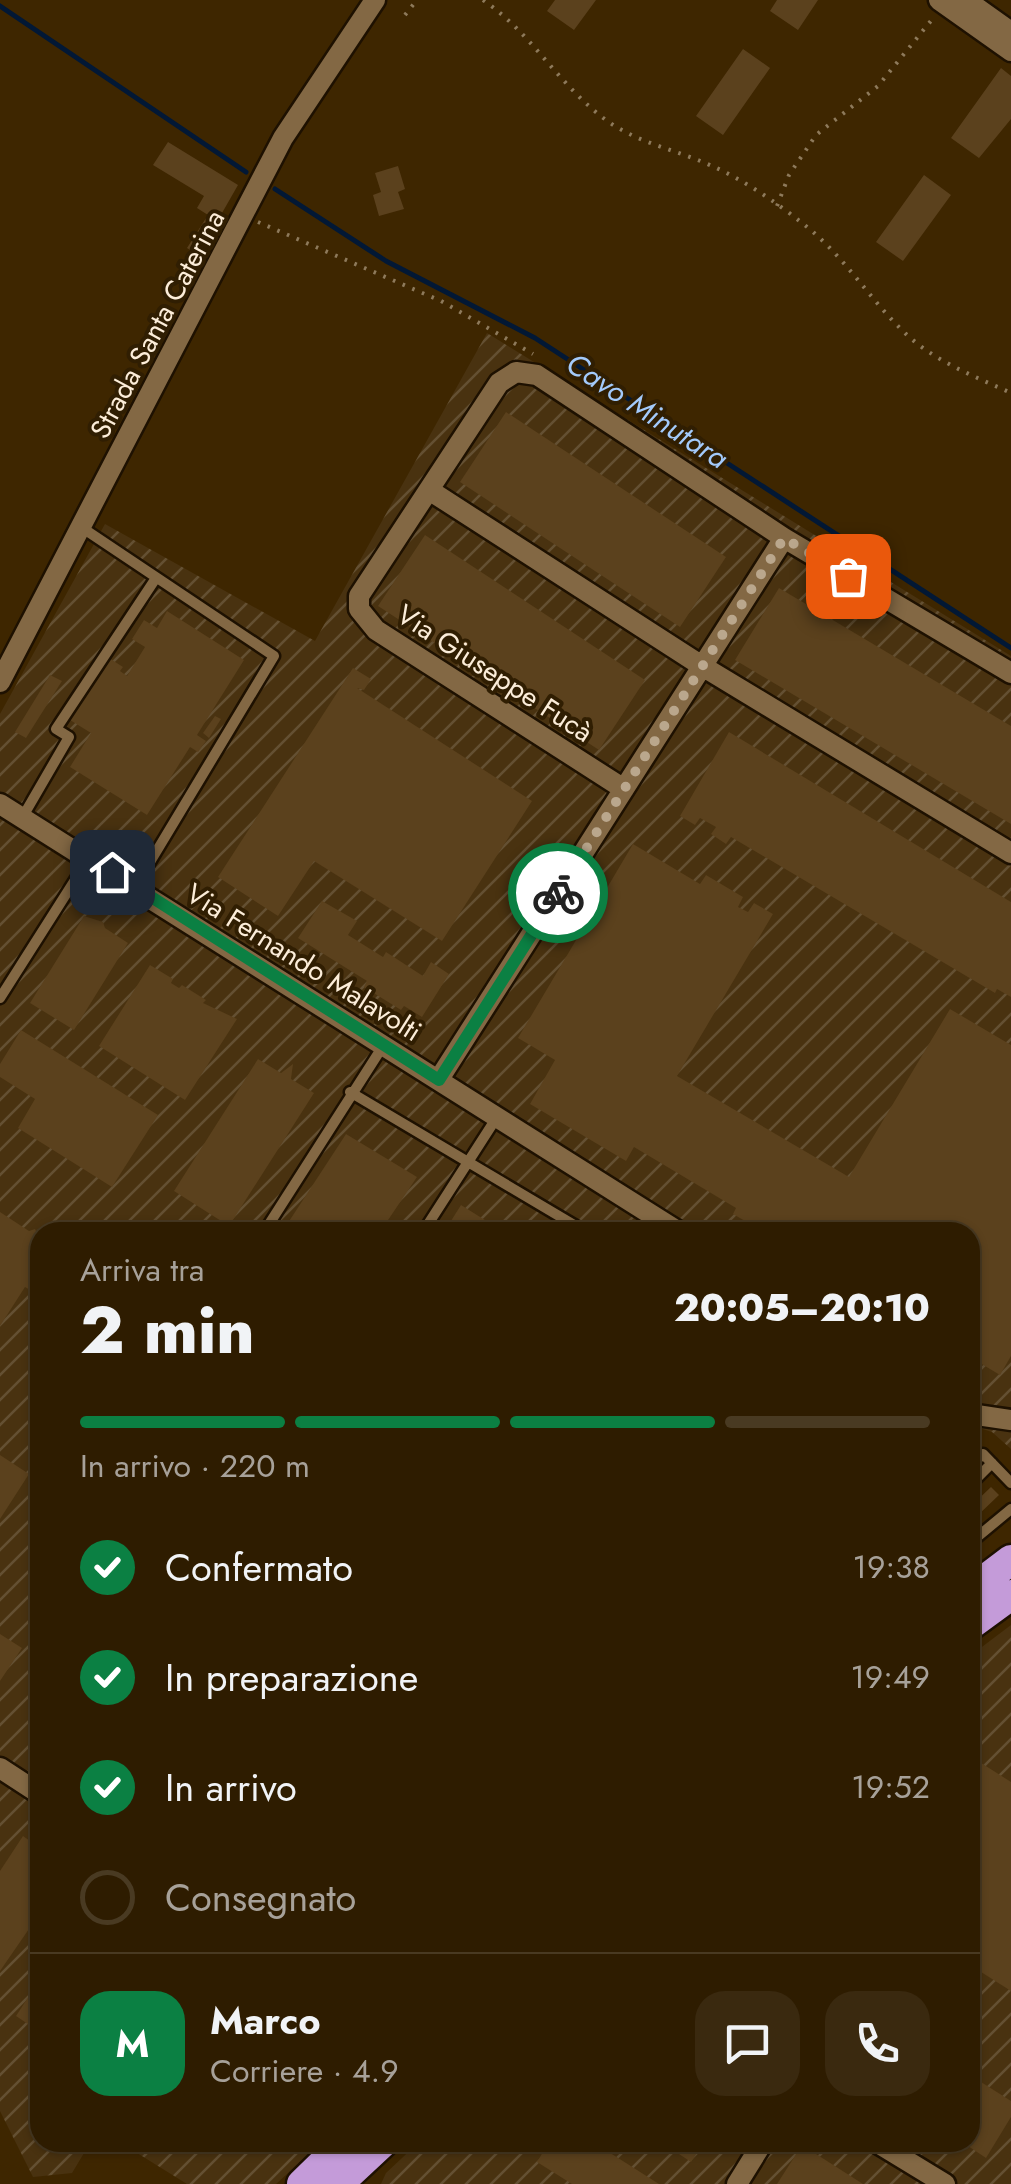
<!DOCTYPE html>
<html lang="it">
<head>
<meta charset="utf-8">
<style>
	body { margin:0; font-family:Jost,sans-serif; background:#3a290f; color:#f1f3f6; height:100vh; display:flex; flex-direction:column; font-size:38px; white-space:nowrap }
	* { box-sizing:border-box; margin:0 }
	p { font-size:32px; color:#a7a199 }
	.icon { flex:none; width:55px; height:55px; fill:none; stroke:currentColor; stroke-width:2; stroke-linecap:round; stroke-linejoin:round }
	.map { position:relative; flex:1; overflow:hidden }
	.drawer { position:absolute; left:30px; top:1222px; width:950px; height:930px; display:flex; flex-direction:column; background:#2e1c00; border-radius:30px; box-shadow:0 2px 8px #0004,0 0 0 2px #493a22 }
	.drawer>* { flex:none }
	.pin { position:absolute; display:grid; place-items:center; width:85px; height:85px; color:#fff; margin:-42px; border-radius:20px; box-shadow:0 5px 15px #0006 }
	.courier { position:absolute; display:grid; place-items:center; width:100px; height:100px; margin:-50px; border:8px solid #0b8043; border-radius:50%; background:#fff; color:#222; box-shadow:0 2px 12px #0007 }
	.overview em { font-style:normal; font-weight:800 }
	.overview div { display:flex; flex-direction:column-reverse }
	.overview { display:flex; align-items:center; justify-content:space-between; height:170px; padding:0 50px }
	h1 { font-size:65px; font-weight:800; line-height:75px }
	.bar { display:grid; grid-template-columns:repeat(4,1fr); gap:15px 10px; align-content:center; height:120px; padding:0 50px }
	.bar i { height:12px; border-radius:8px; background:#493a22 }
	.bar .active { background:#0b8043 }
	.bar p { grid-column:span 4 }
	.line { display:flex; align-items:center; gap:25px; padding:0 50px; border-top:2px solid #493a22 }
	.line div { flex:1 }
	.round { display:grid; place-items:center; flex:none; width:105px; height:105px; border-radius:30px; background:#3a290f }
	ol { padding:0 50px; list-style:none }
	li { display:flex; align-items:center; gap:30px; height:110px }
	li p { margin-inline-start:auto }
	li .icon { padding:10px; border-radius:50%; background:#0b8043; color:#fff; stroke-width:4 }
	li:last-child { color:#a7a199 }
	li i { width:55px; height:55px; border:5px solid #493a22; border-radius:50% }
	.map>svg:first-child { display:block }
	.industrial { fill:url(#industrial-furrows) }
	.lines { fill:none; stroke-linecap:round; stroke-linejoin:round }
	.stream { stroke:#021835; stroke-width:5 }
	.building { fill:#5b411d }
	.lane-casing { stroke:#1e1101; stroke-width:15 }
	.street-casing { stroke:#1e1101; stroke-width:25 }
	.highway-casing { stroke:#1e1101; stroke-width:35 }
	.path { stroke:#8e7a5b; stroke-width:4; stroke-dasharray:2.5 8; stroke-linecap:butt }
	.lane { stroke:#836844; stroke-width:10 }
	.street { stroke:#836844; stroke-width:20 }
	.highway { stroke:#c49bd9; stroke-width:30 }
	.done { stroke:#baa78d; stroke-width:10; stroke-dasharray:0 18 }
	.route { stroke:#0b8043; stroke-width:12 }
	.labels { text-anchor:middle; stroke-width:8; stroke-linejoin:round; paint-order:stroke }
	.street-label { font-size:28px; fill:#fcedd9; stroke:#301e02 }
	.water-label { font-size:30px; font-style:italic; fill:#a3cafb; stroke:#301e02 }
</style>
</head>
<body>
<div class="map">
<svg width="1011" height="2184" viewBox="0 0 1011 2184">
	<defs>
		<pattern id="industrial-furrows" width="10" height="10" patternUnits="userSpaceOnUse" patternTransform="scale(2.5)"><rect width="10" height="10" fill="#493210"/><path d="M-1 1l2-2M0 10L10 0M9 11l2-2" fill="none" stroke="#645032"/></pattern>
	</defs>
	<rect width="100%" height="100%" fill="#3e2600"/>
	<path class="industrial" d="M487,333L1011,656V1449L992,1432L970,1425V1232H40V2142L90,2143L72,2173L33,2177L0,2111V714L105,524L315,641Z
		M1011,1625V2184H381L386,2173L418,2143L970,2142V1656Z
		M121,2143H321L276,2184H187Z"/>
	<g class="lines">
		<path class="stream" d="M0,6L246,172
			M275,189L386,261L535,338L1011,648"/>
	</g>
	<path class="building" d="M555,0H596L574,30L547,11Z
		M777,0H818L798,30L770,11Z
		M743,49L770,68L723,135L696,116Z
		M1001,68L1011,76V119L979,158L951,138Z
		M168,142L238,185L198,255L187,248L208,215L197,208L204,196L153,165Z
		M398,166L405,189L398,192L404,209L379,216L373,195L381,192L375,173Z
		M924,175L951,195L903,261L876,242Z
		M506,412L726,557L680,627L460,482Z
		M425,535L645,680L599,750L378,606Z
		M779,588L1011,726V824L735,660Z
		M167,611L244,660L197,735L206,741L198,752L190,747L147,815L70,767L91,733L70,720L109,658L123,667L120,671L127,676L145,647L132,639L144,620L157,628Z
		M353,668L371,679L364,690L357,688L532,801L442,941L314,861L278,916L218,877Z
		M50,675L62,681L26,738L15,732Z
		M215,716L221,719L209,738L203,733Z
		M729,732L1011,902V997L997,989L995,993L731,837L726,844L711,834L716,827L700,818L695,825L680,816Z
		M633,844L700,884L706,875L743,897L738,907L748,912L754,903L773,914L677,1076L849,1177L950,1009L1011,1045V1356L1000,1375L970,1357V1232H764L733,1214L736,1208L634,1147L626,1161L530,1104L555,1060L518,1038Z
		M322,901L357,921L348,935L383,957L386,952L423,976L431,962L449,974L422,1017L404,1006L401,1010L364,987L367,981L298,938Z
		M84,916L103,922L105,928L128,943L74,1030L30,1003Z
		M150,965L173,979L171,983L179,988L182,985L206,1000L203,1003L237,1019L185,1100L99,1046Z
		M21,1030L158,1115L112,1187L18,1128L35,1099L0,1077V1064Z
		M258,1059L281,1073L293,1064L291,1079L314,1093L229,1226L174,1191Z
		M346,1134L417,1177L380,1232H282Z
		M461,1205L504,1232H444Z
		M0,1212L29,1231L35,1229L40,1239V1264L33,1274L40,1278V1286L35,1293L25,1287L0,1326Z
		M0,1455L29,1474L0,1519Z
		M991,1487L999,1495L975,1518L970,1507Z
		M0,1634L22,1648L0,1681Z
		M978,1761L1011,1782V1991L970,1965V1774Z
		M23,1836L40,1848V1913L0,1971V1871Z
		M40,1979V2032L16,2016Z
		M970,2075L1011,2101V2117L986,2158L962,2142H970Z
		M549,2142H593L659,2184H572L537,2162Z
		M661,2142H704L691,2162Z
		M802,2145L863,2184H777Z"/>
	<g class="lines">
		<g class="lane-casing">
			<path id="lane" d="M81,527L274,656L135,887
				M22,818L69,737L56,729L156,578
				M0,998L89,858
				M350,1092L586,1232
				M264,1232L383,1046
				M423,1232L497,1117
				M970,1466L983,1454L1011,1483
				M970,1485L992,1463
				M970,1543L1011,1509"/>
		</g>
		<g class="street-casing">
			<path id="street" d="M939,0L1011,51
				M966,0L1011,32
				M429,490L702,666L1011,853
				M0,682L283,138L375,0
				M624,789L376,630L359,609V596L499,383L516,372L537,375L784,538L1011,673
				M0,804L679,1232
				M439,1079L784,538
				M970,1414L1011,1420
				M0,1768L40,1794
				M876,2142L945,2184
				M737,2184L763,2142"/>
		</g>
		<g class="highway-casing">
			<path id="highway" d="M970,1591L1011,1560
				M970,1625L1011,1595
				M302,2184L345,2142
				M338,2184L383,2142"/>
		</g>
		<path class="path" d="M483,0C530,32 557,82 602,117C635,143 675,149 712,166C742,179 776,202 802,223C843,254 869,299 906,334C936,362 974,376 1011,393
			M405,15L417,0
			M777,206L789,175L816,135L878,86L934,17
			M258,222L441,301L533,354"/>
		<use href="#lane" class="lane"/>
		<use href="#street" class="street"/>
		<use href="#highway" class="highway"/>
	</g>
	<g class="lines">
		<path class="done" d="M558,893L784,538L848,576"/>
		<path class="route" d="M112,872L439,1080L558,893"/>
	</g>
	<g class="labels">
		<g class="street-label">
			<text transform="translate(157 324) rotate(-62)" y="10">Strada Santa Caterina</text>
			<text transform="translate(495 673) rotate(33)" y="10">Via Giuseppe Fucà</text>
			<text transform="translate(304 962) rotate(32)" y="10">Via Fernando Malavolti</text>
		</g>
		<g class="water-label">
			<text transform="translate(647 411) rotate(33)" y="10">Cavo Minutara</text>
		</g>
	</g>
</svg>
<div class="pin" style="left:848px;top:576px;background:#ea580c"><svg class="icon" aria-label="bag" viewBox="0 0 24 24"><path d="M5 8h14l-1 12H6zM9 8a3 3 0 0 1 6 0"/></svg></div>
<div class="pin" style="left:112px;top:872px;background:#1f2937"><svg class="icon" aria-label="home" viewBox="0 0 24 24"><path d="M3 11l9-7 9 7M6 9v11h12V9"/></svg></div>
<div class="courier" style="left:558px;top:893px"><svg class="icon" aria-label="bike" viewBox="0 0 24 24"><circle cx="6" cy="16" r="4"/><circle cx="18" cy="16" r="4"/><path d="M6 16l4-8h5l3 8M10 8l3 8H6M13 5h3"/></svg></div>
<section class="drawer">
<div class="overview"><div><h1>2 min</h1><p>Arriva tra</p></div><em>20:05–20:10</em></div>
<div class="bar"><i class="active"></i><i class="active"></i><i class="active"></i><i></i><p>In arrivo · 220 m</p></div>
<ol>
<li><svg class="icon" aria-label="check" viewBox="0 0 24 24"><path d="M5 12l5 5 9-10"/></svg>Confermato<p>19:38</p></li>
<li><svg class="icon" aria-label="check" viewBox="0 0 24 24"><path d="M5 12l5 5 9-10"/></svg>In preparazione<p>19:49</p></li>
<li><svg class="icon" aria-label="check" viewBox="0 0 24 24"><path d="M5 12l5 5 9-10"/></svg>In arrivo<p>19:52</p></li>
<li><i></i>Consegnato</li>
</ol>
<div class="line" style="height:180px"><b class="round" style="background:#0b8043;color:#fff">M</b><div><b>Marco</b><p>Corriere · 4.9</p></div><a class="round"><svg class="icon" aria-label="chat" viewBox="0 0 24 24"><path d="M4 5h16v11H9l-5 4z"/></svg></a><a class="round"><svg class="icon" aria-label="phone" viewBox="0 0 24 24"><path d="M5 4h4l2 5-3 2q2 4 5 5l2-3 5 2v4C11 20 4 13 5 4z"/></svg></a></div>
</section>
</div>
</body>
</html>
